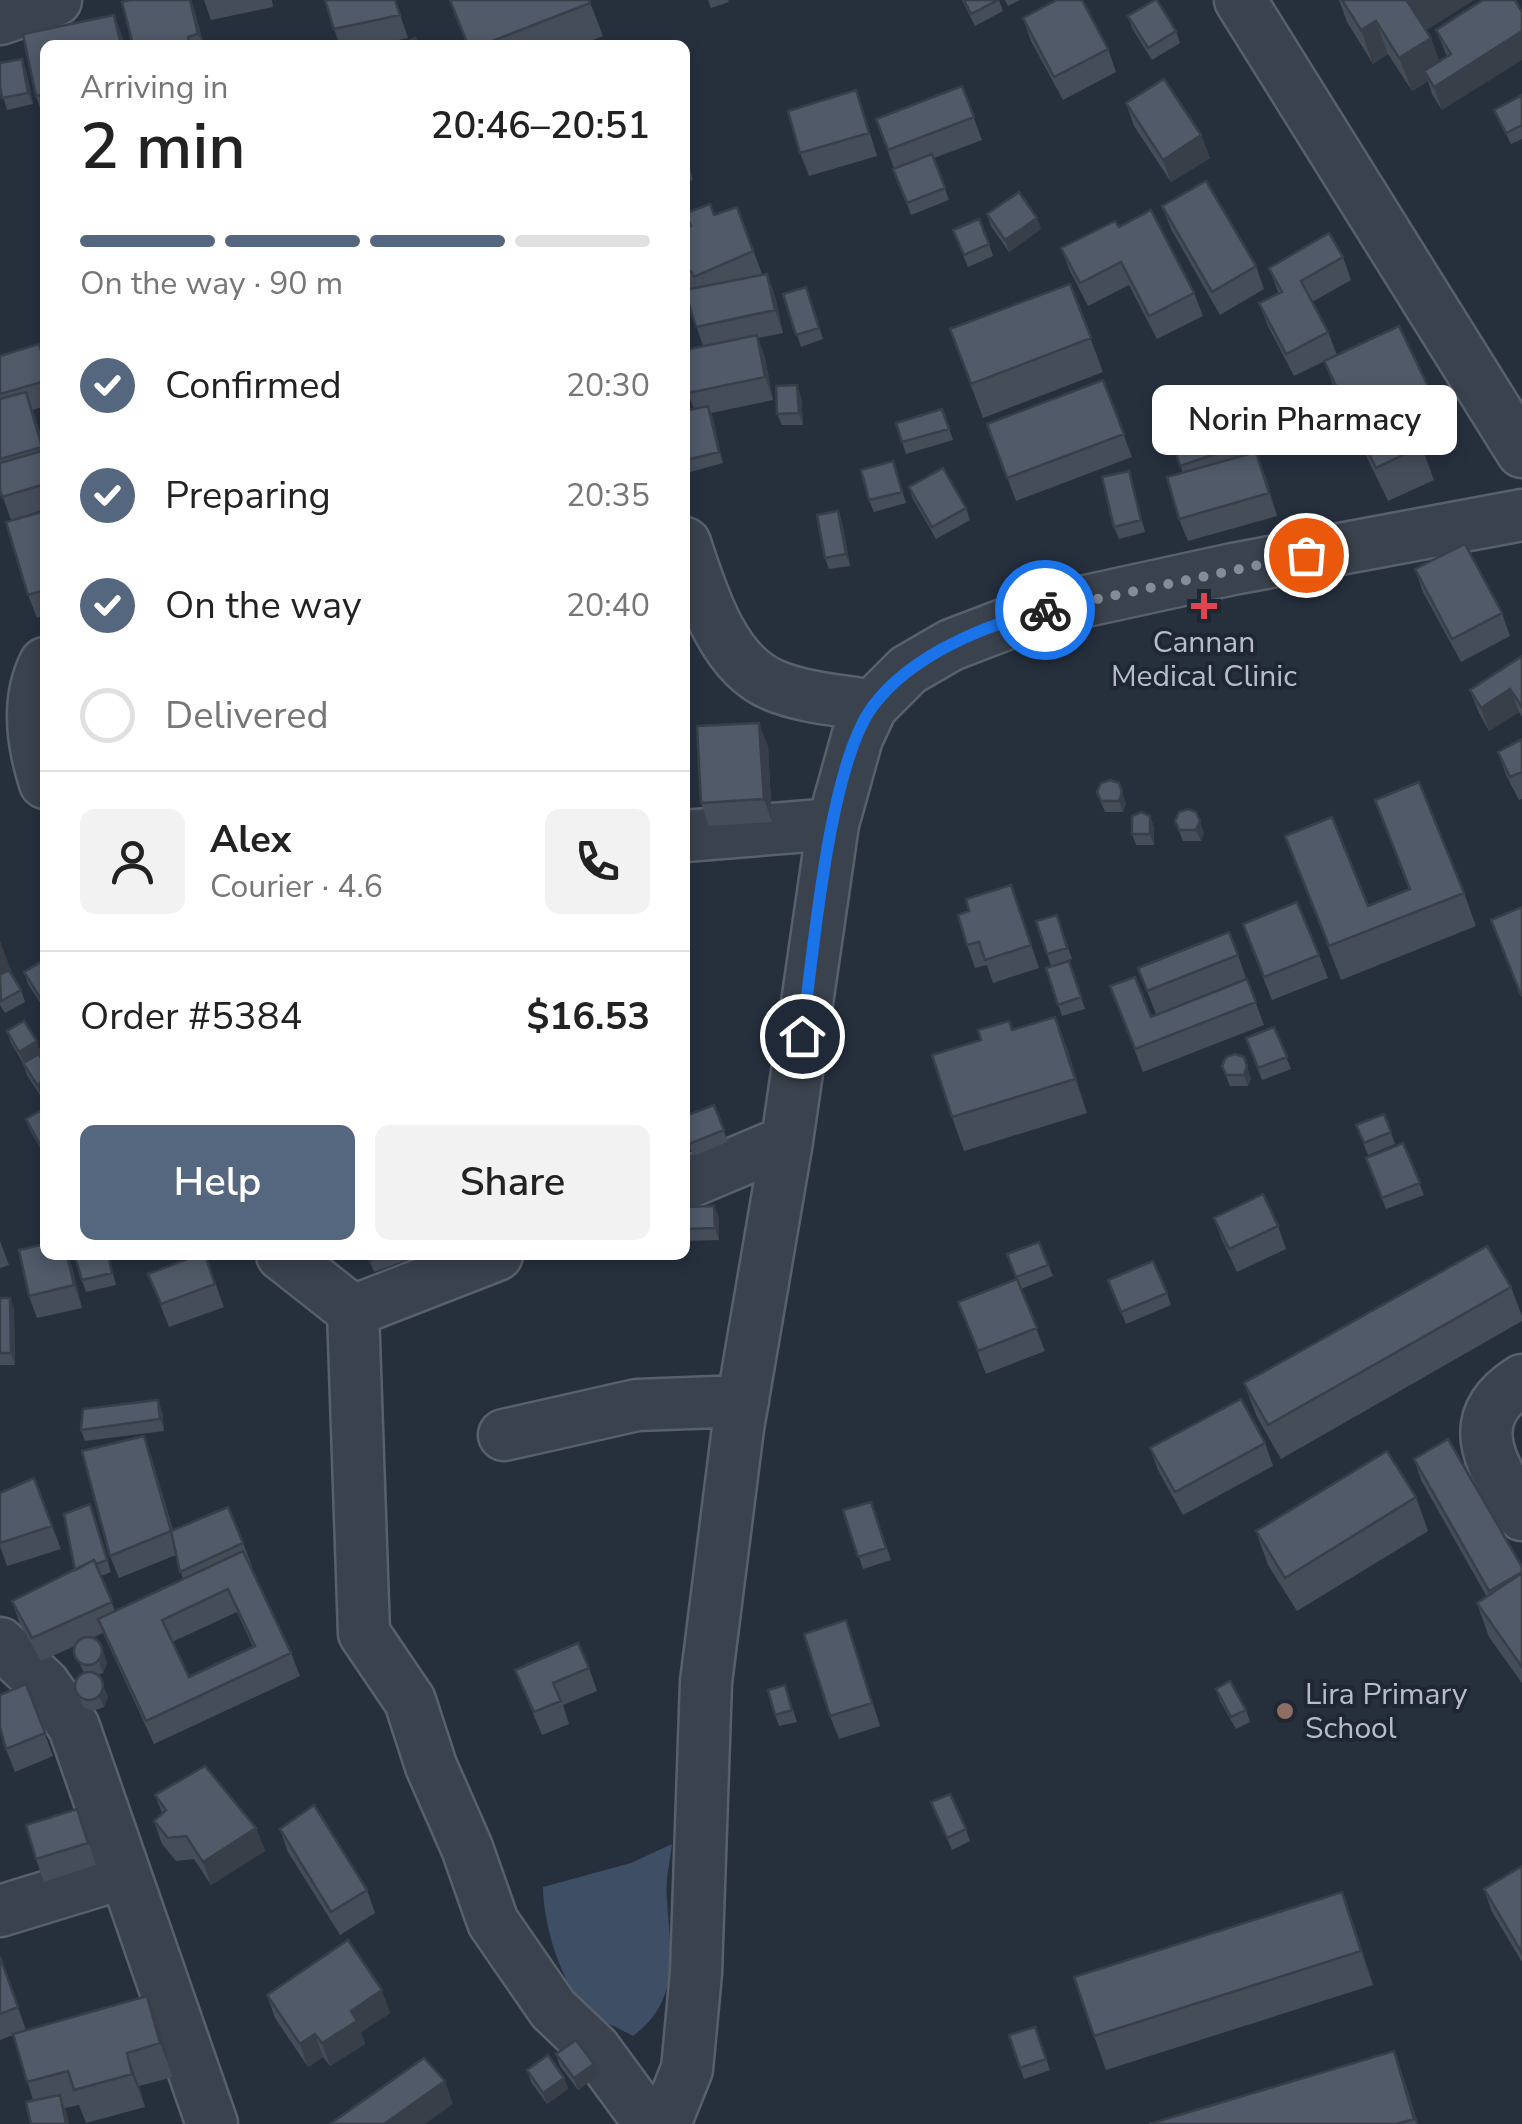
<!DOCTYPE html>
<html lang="en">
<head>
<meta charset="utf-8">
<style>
	body { margin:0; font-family:"Nunito Sans",sans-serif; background:#f2f2f2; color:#222; height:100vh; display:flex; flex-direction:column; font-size:38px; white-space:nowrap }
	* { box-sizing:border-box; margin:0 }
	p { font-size:32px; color:#767676 }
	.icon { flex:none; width:55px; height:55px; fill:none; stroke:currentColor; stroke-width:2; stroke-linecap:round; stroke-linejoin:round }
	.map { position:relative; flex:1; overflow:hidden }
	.sheet { position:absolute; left:40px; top:40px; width:650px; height:1220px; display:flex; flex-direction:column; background:#fff; border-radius:15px; box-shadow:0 5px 15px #0003 }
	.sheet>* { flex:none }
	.pin { position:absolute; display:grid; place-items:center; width:85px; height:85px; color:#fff; margin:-42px; border:5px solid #fff; border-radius:50%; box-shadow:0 2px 10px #0007 }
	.courier { position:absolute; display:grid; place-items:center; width:100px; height:100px; margin:-50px; border:8px solid #1a73e8; border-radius:50%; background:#fff; color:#222; box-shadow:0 2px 12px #0007 }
	.bubble { position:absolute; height:70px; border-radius:15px; background:#fff; box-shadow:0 5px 15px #0003; font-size:32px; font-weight:600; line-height:70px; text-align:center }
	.summary em { font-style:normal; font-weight:600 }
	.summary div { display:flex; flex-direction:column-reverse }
	.summary { display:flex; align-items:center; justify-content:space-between; height:170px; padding:0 40px }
	h1 { font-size:65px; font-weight:600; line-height:75px }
	.bar { display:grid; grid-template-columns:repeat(4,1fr); gap:15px 10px; align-content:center; height:120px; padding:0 40px }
	.bar i { height:12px; border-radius:8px; background:#e0e0e0 }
	.bar .current { background:#55667f }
	.bar p { grid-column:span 4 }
	.line { display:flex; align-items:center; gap:25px; padding:0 40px; border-top:2px solid #e0e0e0 }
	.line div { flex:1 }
	.round { display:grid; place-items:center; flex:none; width:105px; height:105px; border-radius:15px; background:#f2f2f2 }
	ol { padding:0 40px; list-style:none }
	li { display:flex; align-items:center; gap:30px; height:110px }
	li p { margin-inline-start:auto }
	li .icon { padding:10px; border-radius:50%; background:#55667f; color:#fff; stroke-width:4 }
	li:last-child { color:#767676 }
	li i { width:55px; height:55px; border:5px solid #e0e0e0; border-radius:50% }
	.primary-button { display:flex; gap:20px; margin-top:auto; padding:20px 40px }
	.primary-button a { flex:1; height:115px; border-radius:15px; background:#55667f; color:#fff; font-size:40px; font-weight:600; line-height:115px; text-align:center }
	.primary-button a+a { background:#f2f2f2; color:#222 }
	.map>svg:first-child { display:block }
	.water { fill:#3d4e65 }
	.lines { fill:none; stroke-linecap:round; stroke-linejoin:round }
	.minor-casing { stroke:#58606b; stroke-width:55 }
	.minor { stroke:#3a424d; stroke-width:50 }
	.wall { fill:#454d59; fill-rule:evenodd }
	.shaded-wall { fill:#383f49 }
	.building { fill:#505a68; stroke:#383f49; stroke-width:2.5; fill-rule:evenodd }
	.done { stroke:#848c97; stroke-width:10; stroke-dasharray:0 18 }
	.route { stroke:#1a73e8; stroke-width:12 }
	.health-dot { fill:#e0444e; stroke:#1f2732; stroke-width:4 }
	.education-dot { fill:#8d6e63; stroke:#1f2732; stroke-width:4 }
	.labels { text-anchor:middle; stroke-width:8; stroke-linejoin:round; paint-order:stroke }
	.poi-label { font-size:30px; fill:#b6bdc8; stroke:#1f2732 }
</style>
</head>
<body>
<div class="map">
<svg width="1522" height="2124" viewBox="0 0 1522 2124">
	<rect width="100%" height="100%" fill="#26303d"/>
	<path class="water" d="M672,1844C670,1862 665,1882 667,1900C670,1953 682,1999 633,2036C619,2028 602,2022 590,2012C561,1987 543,1923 543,1887L631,1863Z"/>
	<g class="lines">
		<g class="minor-casing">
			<path id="minor" d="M1240,0L1522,452
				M0,19L56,0
				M685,543C701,591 722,664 773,685C803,698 840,700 872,706
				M45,663C26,700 32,743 45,783
				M685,836L833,824
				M685,1184L787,1141
				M282,1255L353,1311L497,1255
				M353,1311L364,1633L410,1701L431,1766L467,1848L493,1922L553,2009L595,2049L650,2124
				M1522,1380C1459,1420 1493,1467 1522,1515
				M504,1435L637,1405L743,1401
				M0,1643L44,1684L74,1727L212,2124
				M0,1911L124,1873
				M665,2124L687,2069L696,1973L706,1682L738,1428L787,1141L833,824L857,738L872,706L908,670L951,645L1040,611L1233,569L1522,515"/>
		</g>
		<use href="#minor" class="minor"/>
	</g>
	<path class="wall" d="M190,0H191L194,9L204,45H133Z
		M204,0H272L273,7L211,20Z
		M395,0L408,38L373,45H340L334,29Z
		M449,0H589L603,36L581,45H467Z
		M708,0H728L729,2L711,8Z
		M962,0H999L1003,11L975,26Z
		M1005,0H1020L1008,6Z
		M1339,0H1474L1426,30L1431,38L1439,61L1447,56L1436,30L1483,0L1442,110L1432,94L1428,81L1412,91L1388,54L1373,64L1347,22Z
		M114,15L124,45H45L44,119L36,96L23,34Z
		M1128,16L1176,31L1180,43L1152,60L1132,28Z
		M1023,18L1108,49L1116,72L1063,100L1031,41Z
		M22,59L26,70L33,104L7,110L0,86V62Z
		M962,86L982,140L934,158L949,200L911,215L876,119Z
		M1522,95V139L1511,144L1494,110Z
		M1126,103L1201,135L1210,158L1171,182L1134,126Z
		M864,113L877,156L809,176L800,153Z
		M685,153L693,180L685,182Z
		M1162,206L1256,266L1264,289L1220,315L1171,229Z
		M737,207L762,274H767L775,296L783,333L758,338L765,358L773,400L711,413L723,463L690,472L685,457L694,409L688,393L703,346L687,298L685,299V228Z
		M987,214L1041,229L1009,252L991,226Z
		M1119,227L1194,293L1203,316L1157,339L1129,285L1088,306L1070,271L1061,248Z
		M957,241L989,244L993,256L968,267Z
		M1343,257L1351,280L1312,302L1328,332L1337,355L1294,376L1268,326L1259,303L1279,294L1269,268Z
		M1070,284L1103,372L983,418L950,329Z
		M806,287L823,339L801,347L783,294Z
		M0,356L45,360V406L33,410L45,450V509L11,520L0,489Z
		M1324,361L1434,399L1446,433L1421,445L1434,480L1388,501L1337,395Z
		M1103,380L1132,457L1016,501L987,424Z
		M801,396L803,425H782L777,414Z
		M942,409L953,440L906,454L896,423Z
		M1235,415L1249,454L1265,475L1277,516L1188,541L1179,519L1183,473L1170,437Z
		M893,461L906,503L874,512L869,500Z
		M1129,471L1145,532L1119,539L1114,527Z
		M909,487L966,508L970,520L936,539L913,499Z
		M45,511V616L37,618L28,595Z
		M838,511L842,522L850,566L829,569L825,558Z
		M1415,569L1502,613L1510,636L1461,662L1423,592Z
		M1522,656V717L1519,712L1489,731L1479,713L1470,690Z
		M1522,739V799L1519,800L1506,775L1498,752Z
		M768,746L772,822L709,826L701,803Z
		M1097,792L1126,803L1123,812H1105Z
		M1375,800L1464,893L1476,926L1341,980L1285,836L1368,906L1409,890Z
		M1150,816L1154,828V845H1136L1132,834Z
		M1175,821L1204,833L1201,841H1183Z
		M1011,885L1039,968L993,983L987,965L975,968L967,945L969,911Z
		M1057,915L1072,959L1051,966L1036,921Z
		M0,941L12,976L21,990L25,1002L5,1013L0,1005Z
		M1251,947L1319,955L1328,978L1272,1000Z
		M1238,955L1246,978L1156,1014L1138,968Z
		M1069,961L1085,1009L1062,1016L1046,968Z
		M45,964V1010L28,984L24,972Z
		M1247,979L1264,1025L1143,1072L1110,986L1151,1017Z
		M1055,1017L1087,1113L964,1151L952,1117L1012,1030Z
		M1274,1027L1291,1069L1262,1080L1246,1038Z
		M7,1031L41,1052L39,1054L41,1097L27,1075L23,1063L11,1043Z
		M1222,1066L1251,1078L1248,1086H1230Z
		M714,1105L728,1142L693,1156L685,1133Z
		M45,1108V1157L30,1130L26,1119Z
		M1384,1114L1395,1144L1368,1155L1356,1125Z
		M1403,1143L1424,1195L1386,1209L1366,1158Z
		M685,1207L719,1217V1240L689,1241L685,1231Z
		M1214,1218L1278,1226L1286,1249L1237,1272L1222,1240Z
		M0,1241L9,1265L0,1268Z
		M1039,1242L1053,1276L1021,1289L1045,1351L986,1374L958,1302L1017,1279L1007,1254Z
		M45,1255H69L82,1308L37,1318L29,1296Z
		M82,1255H108L116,1285L86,1292L82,1280Z
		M189,1255H205L224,1307L169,1327L148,1274L190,1258Z
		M367,1255H408L409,1259L374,1272Z
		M1108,1280L1167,1293L1171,1305L1126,1324Z
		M1511,1287L1522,1316V1321L1281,1459L1257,1417L1244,1383Z
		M0,1298H10L14,1310L15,1365H0Z
		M162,1411L164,1431L85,1441L81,1430Z
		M144,1436L152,1459L173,1530L243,1543L252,1566H250L291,1653L300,1676L154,1744L103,1633L92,1638L103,1651L107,1663L103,1673L98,1675L108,1697L104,1707L93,1711L83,1707L75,1686L84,1673L74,1651L77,1645L41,1661L20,1624L12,1601L75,1570L94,1516L111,1572L101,1576L115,1611L183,1579L176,1555L119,1578L110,1556ZM237,1612L253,1647L189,1677L172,1642Z
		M1265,1443L1273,1466L1183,1515L1158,1470L1150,1448Z
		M1414,1459L1522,1567V1683L1489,1637L1477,1603L1487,1597L1422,1482Z
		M34,1478L61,1549L7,1566L0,1546V1493Z
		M1416,1497L1428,1531L1297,1611L1268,1565L1256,1531Z
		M871,1502L891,1560L863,1569L843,1510Z
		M854,1643L880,1726L839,1739L830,1716Z
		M589,1668L597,1691L563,1705L569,1724L542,1735L515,1670Z
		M26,1684L53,1756L15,1772L6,1749Z
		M785,1685L797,1722L779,1726L775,1715Z
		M1216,1689L1246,1710L1250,1722L1236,1729L1220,1701Z
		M155,1795L256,1828L265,1851L211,1885L194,1859L176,1861L162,1844L154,1821L162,1813Z
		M931,1802L966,1829L970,1841L952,1850Z
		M77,1809L96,1865L44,1882L36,1859Z
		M280,1829L367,1890L375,1913L340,1935L288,1852Z
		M1522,1866V1962L1492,1912L1484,1889Z
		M1354,1925L1373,1985L1106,2070L1094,2036Z
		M0,1956L26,2030H160L173,2077L139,2086L145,2107L86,2123L79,2105L65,2108L68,2118L33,2100L13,2035L0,2040Z
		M267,1995L390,2013L361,2032L365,2044L330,2066L323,2057L308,2067L275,2018Z
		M1035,2027L1050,2070L1024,2079L1009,2035Z
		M556,2054L598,2076L578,2090L560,2066Z
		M527,2070L564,2078L568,2089L547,2104L531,2082Z
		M1406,2085L1418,2124H1149Z"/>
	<path class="shaded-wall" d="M190,0H191L194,9L204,45L198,34Z
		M1409,0H1474L1419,34L1407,1Z
		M114,15L123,38L124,45H121Z
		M1376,21L1388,54L1373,64L1361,30Z
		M1522,31V60L1442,110L1434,87Z
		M1431,38L1443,72L1424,71L1428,81L1412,91L1399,58Z
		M22,59L26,70L33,104L28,93Z
		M1201,135L1210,158L1171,182L1163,160Z
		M1037,218L1041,229L1009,252L1005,240Z
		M767,274L775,296L783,333L775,310Z
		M757,335L765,358L773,400L765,377Z
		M797,385L801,396L803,425L799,413Z
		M26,392L35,415L45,455L42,447Z
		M708,406L713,417L723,463L719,452Z
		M1256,452L1265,475L1277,516L1269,493Z
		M838,511L842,522L850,566L846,554Z
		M1510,689L1519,712L1489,731L1481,708Z
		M759,723L768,746L772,822L764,799Z
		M1122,792L1126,803L1123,812L1119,801Z
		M1150,816L1154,828V845L1150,834Z
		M1200,821L1204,833L1201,841L1196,830Z
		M0,942L13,975L0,984Z
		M1055,1017L1068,1050L1087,1113L1075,1079Z
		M37,1041L41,1052L24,1063L19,1052Z
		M1247,1066L1251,1078L1248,1086L1244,1075Z
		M45,1080V1094L41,1097L37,1085Z
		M714,1206L719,1217V1240L715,1228Z
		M67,1255H69L71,1263L82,1308L74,1285Z
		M10,1298L14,1310L15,1365L11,1353Z
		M158,1400L162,1411L164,1431L160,1419Z
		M144,1436L152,1459L179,1554L171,1531Z
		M103,1651L107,1663L103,1673L99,1661Z
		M103,1686L108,1697L104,1707L99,1696Z
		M256,1828L265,1851L211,1885L203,1862Z
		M1342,1892L1354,1925L1373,1985L1361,1951Z
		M382,1990L390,2013L361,2032L365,2044L330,2066L322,2043L351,2011Z
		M147,1996L160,2030L173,2077L160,2043Z
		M315,2034L323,2057L308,2067L300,2044Z
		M1394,2051L1406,2085L1418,2124H1416Z
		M127,2053L139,2086L145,2107L132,2074Z
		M594,2064L598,2076L578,2090L574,2078Z
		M564,2078L568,2089L547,2104L543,2093Z
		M445,2081L453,2104L425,2124H384Z
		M60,2095L68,2118L69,2124H66Z"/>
	<path class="building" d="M130,0H190L198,34L188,37L189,43L180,45H133L122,2Z
		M325,0H395L400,15L334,29Z
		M450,0H589L590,3L482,45H468Z
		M964,0H998L971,14Z
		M1057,0H1082L1108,49L1054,77L1023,18Z
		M1155,0H1157L1176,31L1148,48L1128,16Z
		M1342,0H1409L1407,1L1431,38L1399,58L1376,21L1361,30Z
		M1483,0H1515L1522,12V31L1434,87L1424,71L1451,54L1436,30Z
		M114,15L121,45H45V94L36,96L23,34Z
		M415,38L418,45H401Z
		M22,59L28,93L2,98L0,86V63Z
		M1164,79L1201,135L1163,160L1126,103Z
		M962,86L974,117L888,150L876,119Z
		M856,90L869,133L800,153L788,111Z
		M1522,95V125L1506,133L1494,110Z
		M685,153L689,169L685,170Z
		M932,154L945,188L907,203L893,169Z
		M1206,181L1256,266L1212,292L1162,206Z
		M1019,192L1037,218L1005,240L987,214Z
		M710,204L714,215L737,207L753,251L694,277L691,271L685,273V228L691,226L686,213Z
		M1151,210L1194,293L1149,316L1121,262L1080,283L1061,248L1115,221L1119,227Z
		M979,219L989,244L964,255L953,230Z
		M1329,233L1343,257L1301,281L1328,332L1286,354L1259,303L1282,292L1269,268Z
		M767,274L775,310L696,327L685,290Z
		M1070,284L1091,338L971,384L950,329Z
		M806,287L819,328L796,335L783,294Z
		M1399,326L1434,399L1406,413L1422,446L1376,468L1324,361Z
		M757,335L765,377L688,393L685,380V350Z
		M39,344L45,364V381L0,394V356Z
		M1103,380L1124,434L1007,478L987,424Z
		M797,385L799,413L777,414L776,386Z
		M26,392L42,447L0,459V399Z
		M708,406L719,452L686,460L685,411Z
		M942,409L949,429L902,442L896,423Z
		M1235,415L1245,444L1180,466L1170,437Z
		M45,450V484L2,497L0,489V463Z
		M1256,452L1269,493L1179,519L1167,477Z
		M893,461L902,492L869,500L861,470Z
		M943,468L966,508L932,527L909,487Z
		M1129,471L1141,520L1114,527L1102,477Z
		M45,511V590L28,595L6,522Z
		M838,511L846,554L825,558L817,515Z
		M1465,544L1502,613L1452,639L1415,569Z
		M1522,656V707L1510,689L1481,708L1470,690Z
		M759,723L764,799L701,803L697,726Z
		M1522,739V772L1510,777L1498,752Z
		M1110,780L1119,783L1122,792L1119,801H1101L1097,792L1101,783Z
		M1419,782L1464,893L1329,946L1285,836L1332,817L1368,906L1410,889L1375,800Z
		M1188,809L1196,812L1200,821L1196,830H1179L1175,821L1179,812Z
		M1141,812L1150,816V834H1132V816Z
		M1011,885L1031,945L985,960L979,942L967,945L958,915L969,911L966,899Z
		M1297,902L1319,955L1264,977L1243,924Z
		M1522,907V994L1521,995L1491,920Z
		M1057,915L1067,948L1047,954L1036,921Z
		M1229,932L1238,955L1147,991L1138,968Z
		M43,961L45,964V999L42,1001L24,972Z
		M1069,961L1081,997L1058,1005L1046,968Z
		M9,970L21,990L1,1001L0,975Z
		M1135,977L1151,1017L1247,979L1256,1002L1135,1049L1110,986Z
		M1055,1017L1075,1079L952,1117L932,1055L981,1040L978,1030L1009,1021L1012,1030Z
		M24,1021L37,1041L19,1052L7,1031Z
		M1274,1027L1287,1057L1258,1068L1246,1038Z
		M39,1054L45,1064V1080L37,1085L23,1063Z
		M1235,1054L1244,1057L1247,1066L1244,1075H1226L1222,1066L1226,1057Z
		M714,1105L724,1130L689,1144L685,1133V1116Z
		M45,1108V1149L43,1150L26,1119Z
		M1384,1114L1391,1132L1364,1143L1356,1125Z
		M1403,1143L1420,1183L1382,1198L1366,1158Z
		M1263,1194L1278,1226L1229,1249L1214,1218Z
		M714,1206L715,1228L685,1229V1207Z
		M1039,1242L1048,1265L1016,1277L1007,1254Z
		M45,1244V1255H67L74,1285L29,1296L19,1250Z
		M1487,1246L1511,1287L1268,1425L1244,1383Z
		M82,1255H108L112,1273L82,1280L75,1257Z
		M198,1255H205L215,1284L161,1304L148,1274Z
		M367,1255H385L370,1261Z
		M1153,1261L1167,1293L1121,1312L1108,1280Z
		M1017,1279L1037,1328L978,1351L958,1302Z
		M0,1298H10L11,1353H0Z
		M1241,1399L1265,1443L1175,1492L1150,1448Z
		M158,1400L160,1419L81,1430L83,1409Z
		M144,1436L171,1531L110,1556L82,1451Z
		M1448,1439L1522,1567V1572L1489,1591L1414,1459Z
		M1387,1451L1416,1497L1285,1578L1256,1531Z
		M34,1478L52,1526L0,1543V1493Z
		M871,1502L886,1548L858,1557L843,1510Z
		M90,1504L107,1560L96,1564L94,1560L75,1570L64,1514Z
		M228,1507L243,1543L180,1572L171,1531Z
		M243,1551L291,1653L146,1721L98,1619ZM228,1589L255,1646L189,1677L162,1620Z
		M94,1560L112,1602L32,1638L12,1601Z
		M1522,1573V1667L1477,1603Z
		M846,1620L872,1703L830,1716L804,1634Z
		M74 1651a14 14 0 1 1 28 0a14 14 0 1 1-28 0Z
		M578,1643L589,1668L553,1683L561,1701L534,1712L515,1670Z
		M75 1686a14 14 0 1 1 28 0a14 14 0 1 1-28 0Z
		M1230,1681L1246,1710L1231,1717L1216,1689Z
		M26,1684L45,1733L6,1749L0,1727V1695Z
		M785,1685L792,1710L775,1715L768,1690Z
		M205,1766L256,1828L203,1862L186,1836L168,1838L154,1821L166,1810L155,1795Z
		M950,1794L966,1829L947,1838L931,1802Z
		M314,1805L367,1890L331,1912L280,1829Z
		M77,1809L88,1843L36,1859L26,1825Z
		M1522,1866V1953L1484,1889Z
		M1342,1892L1361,1951L1094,2036L1074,1977Z
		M348,1940L382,1990L351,2011L357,2021L322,2043L315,2034L300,2044L267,1995Z
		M0,1957L18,2007L0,2014Z
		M147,1996L160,2043L127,2053L132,2074L74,2090L68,2071L27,2082L13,2034Z
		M1035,2027L1046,2059L1020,2068L1009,2035Z
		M576,2040L594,2064L574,2078L556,2054Z
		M1394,2051L1414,2119L1397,2124H1149Z
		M548,2055L564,2078L543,2093L527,2070Z
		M424,2058L445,2081L384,2124H330Z
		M60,2095L66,2124H31L26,2102Z"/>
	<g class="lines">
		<path class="done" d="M1045,610L1306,555"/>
		<path class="route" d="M802,1036C813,957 828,766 873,706C911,655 985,625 1045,610"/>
	</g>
	<path class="health-dot" d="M1199 591h10v10h10v10h-10v10h-10v-10h-10v-10h10z"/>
	<circle class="education-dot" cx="1285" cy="1711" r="10"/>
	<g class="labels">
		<g class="poi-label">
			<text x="1204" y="652">Cannan<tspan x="1204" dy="34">Medical Clinic</tspan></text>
			<text x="1305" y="1704" text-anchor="start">Lira Primary<tspan x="1305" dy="34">School</tspan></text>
		</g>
	</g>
</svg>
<div class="pin" style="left:1306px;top:555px;background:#ea580c"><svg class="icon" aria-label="bag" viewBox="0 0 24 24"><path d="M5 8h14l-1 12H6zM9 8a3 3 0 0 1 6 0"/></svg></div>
<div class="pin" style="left:802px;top:1036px;background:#1f2937"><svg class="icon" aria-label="home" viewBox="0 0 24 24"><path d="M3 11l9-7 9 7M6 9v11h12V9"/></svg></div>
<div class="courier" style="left:1045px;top:610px"><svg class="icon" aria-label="bike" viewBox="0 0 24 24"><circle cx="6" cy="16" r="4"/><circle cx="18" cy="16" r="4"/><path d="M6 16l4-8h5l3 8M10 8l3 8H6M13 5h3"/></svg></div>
<div class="bubble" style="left:1152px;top:385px;width:305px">Norin Pharmacy</div>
<section class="sheet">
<div class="summary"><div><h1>2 min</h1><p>Arriving in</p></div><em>20:46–20:51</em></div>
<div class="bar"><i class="current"></i><i class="current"></i><i class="current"></i><i></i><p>On the way · 90 m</p></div>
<ol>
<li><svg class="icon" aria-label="check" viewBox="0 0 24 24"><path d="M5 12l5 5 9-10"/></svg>Confirmed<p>20:30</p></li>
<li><svg class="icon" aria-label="check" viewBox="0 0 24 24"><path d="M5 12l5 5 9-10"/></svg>Preparing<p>20:35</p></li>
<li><svg class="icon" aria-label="check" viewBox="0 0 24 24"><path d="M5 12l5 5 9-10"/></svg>On the way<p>20:40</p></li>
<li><i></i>Delivered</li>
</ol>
<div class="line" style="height:180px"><a class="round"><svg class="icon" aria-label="person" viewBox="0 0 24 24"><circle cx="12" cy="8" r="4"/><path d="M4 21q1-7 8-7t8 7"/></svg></a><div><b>Alex</b><p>Courier · 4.6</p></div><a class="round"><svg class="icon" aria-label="phone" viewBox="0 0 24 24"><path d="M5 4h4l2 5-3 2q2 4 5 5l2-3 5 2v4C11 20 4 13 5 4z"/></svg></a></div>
<div class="line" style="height:130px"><div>Order #5384</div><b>$16.53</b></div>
<div class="primary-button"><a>Help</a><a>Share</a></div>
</section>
</div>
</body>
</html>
